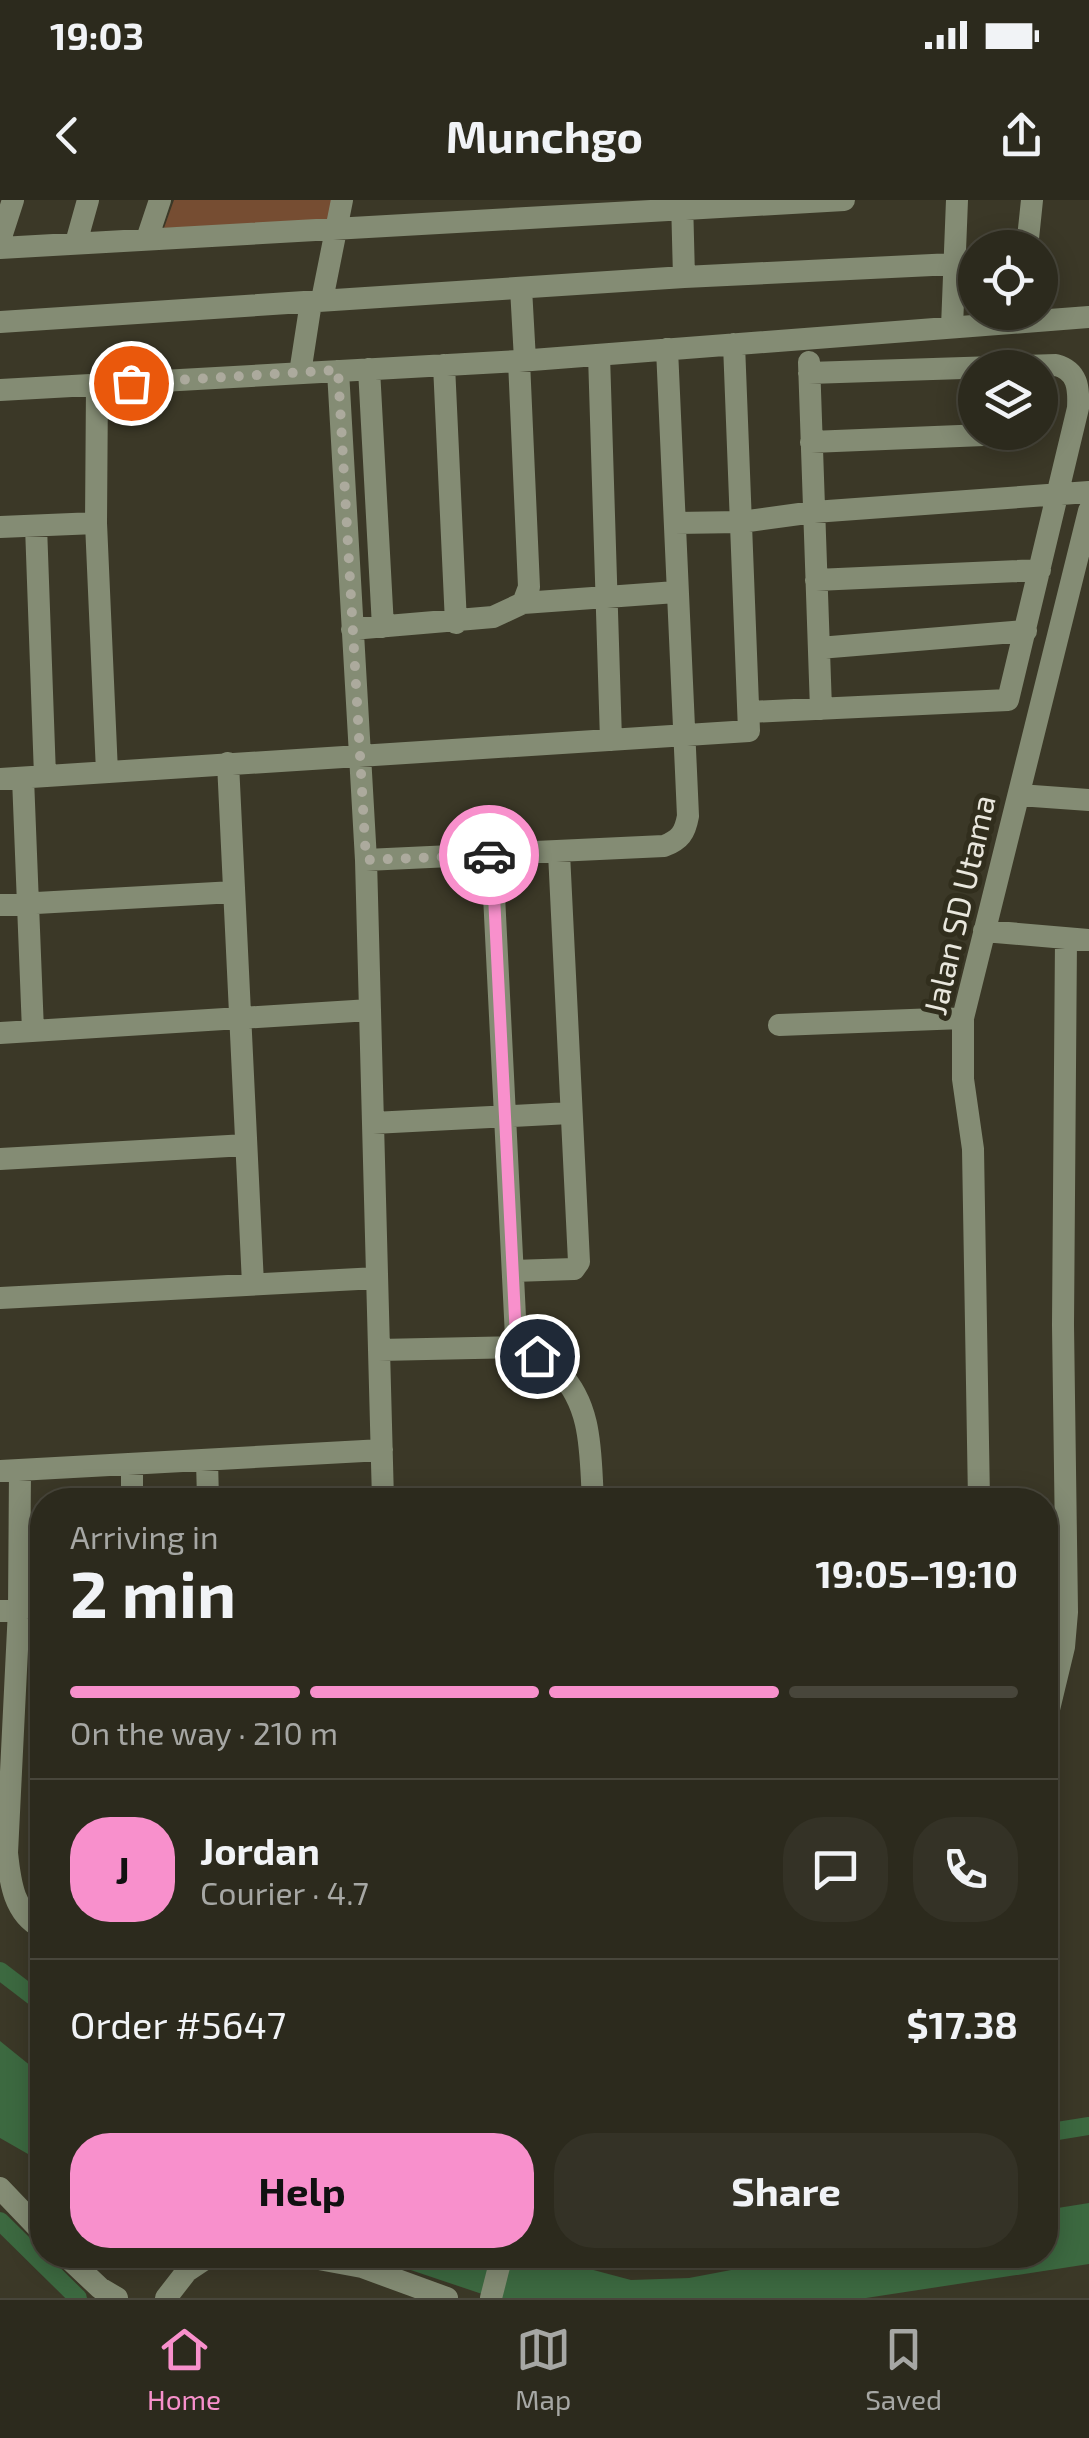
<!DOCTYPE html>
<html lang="en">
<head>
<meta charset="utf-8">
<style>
	body { margin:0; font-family:"Exo 2",sans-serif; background:#343226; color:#f1f3f6; height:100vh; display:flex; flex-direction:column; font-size:38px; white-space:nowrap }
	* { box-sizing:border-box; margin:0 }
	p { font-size:32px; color:#a6a7a4 }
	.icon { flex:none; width:55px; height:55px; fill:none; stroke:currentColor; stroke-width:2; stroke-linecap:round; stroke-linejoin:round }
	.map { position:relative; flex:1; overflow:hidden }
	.sheet { position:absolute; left:30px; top:1288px; width:1028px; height:780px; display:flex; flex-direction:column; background:#2c2a1d; border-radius:40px; box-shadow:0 5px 25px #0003,0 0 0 2px #48463b }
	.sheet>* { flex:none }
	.controls { position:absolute; left:958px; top:30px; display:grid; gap:20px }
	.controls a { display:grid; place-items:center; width:100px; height:100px; border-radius:50%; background:#2c2a1d; box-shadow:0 5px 25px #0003,0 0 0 2px #48463b; font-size:50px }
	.pin { position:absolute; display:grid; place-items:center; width:85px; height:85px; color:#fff; margin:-42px; border:5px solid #fff; border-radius:50%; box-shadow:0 2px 10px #0007 }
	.courier { position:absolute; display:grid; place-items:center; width:100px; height:100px; margin:-50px; border:8px solid #f890cc; border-radius:50%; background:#fff; color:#222; box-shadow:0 2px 12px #0007 }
	.overview em { font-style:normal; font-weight:700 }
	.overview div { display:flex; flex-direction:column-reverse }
	.overview { display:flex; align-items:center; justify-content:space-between; height:170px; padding:0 40px }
	h1 { font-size:65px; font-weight:700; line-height:75px }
	.bar { display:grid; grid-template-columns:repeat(4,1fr); gap:15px 10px; align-content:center; height:120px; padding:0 40px }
	.bar i { height:12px; border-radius:8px; background:#48463b }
	.bar .active { background:#f890cc }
	.bar p { grid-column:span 4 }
	.line { display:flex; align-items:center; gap:25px; padding:0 40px; border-top:2px solid #48463b }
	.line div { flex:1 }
	.round { display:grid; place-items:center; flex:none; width:105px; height:105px; border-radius:40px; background:#343226 }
	.primary-button { display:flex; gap:20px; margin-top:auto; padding:20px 40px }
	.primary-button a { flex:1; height:115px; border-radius:40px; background:#f890cc; color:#111; font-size:40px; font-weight:700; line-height:115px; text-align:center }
	.primary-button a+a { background:#343226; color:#f1f3f6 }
	.status { display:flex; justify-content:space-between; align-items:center; height:70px; padding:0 50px; background:#2c2a1d; direction:ltr }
	.status svg { height:28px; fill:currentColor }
	header { display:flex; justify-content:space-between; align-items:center; height:130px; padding:0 40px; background:#2c2a1d; font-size:45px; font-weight:700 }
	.menu { display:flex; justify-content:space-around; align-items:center; height:140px; border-top:2px solid #48463b; background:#2c2a1d; font-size:28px; color:#a6a7a4 }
	.menu a { display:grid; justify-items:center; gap:5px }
	.menu .active { color:#f890cc }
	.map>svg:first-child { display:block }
	.green { fill:#764d32 }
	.water { fill:#3c6940 }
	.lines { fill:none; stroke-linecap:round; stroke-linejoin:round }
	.canal { stroke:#3c6940; stroke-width:18 }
	.minor { stroke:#848c74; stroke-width:22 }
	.done { stroke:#acaa9d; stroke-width:10; stroke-dasharray:0 18 }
	.route { stroke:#f890cc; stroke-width:12 }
	.labels { text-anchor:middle; stroke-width:10; stroke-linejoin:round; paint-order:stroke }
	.street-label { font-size:32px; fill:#e9e7dd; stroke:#312e1d }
</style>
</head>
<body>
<div class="status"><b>19:03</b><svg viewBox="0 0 49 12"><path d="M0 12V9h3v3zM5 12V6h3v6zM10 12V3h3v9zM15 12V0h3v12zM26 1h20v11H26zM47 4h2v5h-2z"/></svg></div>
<header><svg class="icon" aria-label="back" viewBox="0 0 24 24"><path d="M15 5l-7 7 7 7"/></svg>Munchgo<svg class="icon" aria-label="share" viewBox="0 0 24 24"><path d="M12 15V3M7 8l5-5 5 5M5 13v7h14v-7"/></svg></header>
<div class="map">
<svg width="1089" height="2098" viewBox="0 0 1089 2098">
	<rect width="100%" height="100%" fill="#3b3827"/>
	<path class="green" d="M174,0H333L329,23L164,28Z"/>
	<path class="water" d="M0,1841L42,1875V1962L0,1938Z
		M1089,2003V2064L866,2098H494L366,2055H537L631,2080L689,2078L810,2055H1045V2010Z"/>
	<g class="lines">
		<path class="canal" d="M0,1771L42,1803
			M1045,1933L1089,1926
			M0,2021L78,2098"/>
		<path class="minor" d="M682,0L684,77
			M147,39L160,0
			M0,40L13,0
			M76,43L88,0
			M0,48L844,0
			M1027,48L1032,0
			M521,88L525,160
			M322,100L342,0
			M0,122L684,77L953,64
			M952,127L957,0
			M599,155L611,540
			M809,162L821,509
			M444,165L456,423
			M369,169L383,427
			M338,171L366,660L383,1300
			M300,173L311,102
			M97,185L96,323L107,572
			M0,190L519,161L1089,117
			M811,242L984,235
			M675,323L741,322L814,312L1089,292
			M36,326L45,576
			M0,327L96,323
			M816,380L1040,370
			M523,403L676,392
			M352,429L493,417L523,403L529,387L519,161
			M819,448L1026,431
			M749,512L1008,500L1078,208C1079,188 1078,171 1056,165L809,173
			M228,563L253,1084
			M23,578L33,831
			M0,579L749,531L734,144
			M1019,595L1089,600
			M492,655L516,1137C525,1154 545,1159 559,1172C593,1207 590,1254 593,1300
			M366,660L664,646C680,640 685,633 688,616L667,149
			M0,705L234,692
			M984,731L1089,740
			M779,825L963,818
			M0,833L370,810
			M373,923L570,913
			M0,959L246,945
			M513,1071L574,1069L579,1062L559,653
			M0,1098L377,1078
			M379,1150L521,1147
			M207,1260L208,1300
			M132,1264V1300
			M20,1270L19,1409L7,1653C10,1682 14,1714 42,1728
			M0,1271L382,1250
			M979,1300L973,949L963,879V818L1089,311
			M0,1411L42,1406
			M1045,1526L1064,1447L1067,1412L1063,1125L1066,739
			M0,1988L42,2032
			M65,2055L100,2088L117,2098
			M297,2055L362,2067L447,2098
			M166,2098L187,2071L211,2055
			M491,2098L502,2055"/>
	</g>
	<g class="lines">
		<path class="done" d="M131,183L338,170L366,660L489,655"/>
		<path class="route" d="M489,655H492L516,1138L521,1147L537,1156"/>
	</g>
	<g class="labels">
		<g class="street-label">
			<text transform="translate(960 705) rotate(-77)" y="11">Jalan SD Utama</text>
		</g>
	</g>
</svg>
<div class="controls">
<a><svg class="icon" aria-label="locate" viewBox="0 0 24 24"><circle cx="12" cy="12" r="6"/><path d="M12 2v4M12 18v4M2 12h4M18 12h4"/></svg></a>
<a><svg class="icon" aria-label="layers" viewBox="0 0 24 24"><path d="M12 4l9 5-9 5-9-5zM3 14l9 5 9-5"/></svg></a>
</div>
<div class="pin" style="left:131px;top:183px;background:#ea580c"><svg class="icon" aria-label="bag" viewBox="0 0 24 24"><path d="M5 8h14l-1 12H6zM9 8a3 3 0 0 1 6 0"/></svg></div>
<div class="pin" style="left:537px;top:1156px;background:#1f2937"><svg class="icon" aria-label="home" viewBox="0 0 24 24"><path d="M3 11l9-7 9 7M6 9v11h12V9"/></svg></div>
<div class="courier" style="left:489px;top:655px"><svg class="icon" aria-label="car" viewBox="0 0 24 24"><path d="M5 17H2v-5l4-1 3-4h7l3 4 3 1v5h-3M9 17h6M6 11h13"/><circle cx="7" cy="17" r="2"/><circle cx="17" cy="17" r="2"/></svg></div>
<section class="sheet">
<div class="overview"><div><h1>2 min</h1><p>Arriving in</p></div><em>19:05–19:10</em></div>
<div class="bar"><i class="active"></i><i class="active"></i><i class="active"></i><i></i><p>On the way · 210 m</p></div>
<div class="line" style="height:180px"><b class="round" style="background:#f890cc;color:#111">J</b><div><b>Jordan</b><p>Courier · 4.7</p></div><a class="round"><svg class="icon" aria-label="chat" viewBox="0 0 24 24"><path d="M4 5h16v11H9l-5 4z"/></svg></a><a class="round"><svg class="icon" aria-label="phone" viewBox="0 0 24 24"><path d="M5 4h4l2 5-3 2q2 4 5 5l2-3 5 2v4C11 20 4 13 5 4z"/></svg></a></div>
<div class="line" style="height:130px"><div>Order #5647</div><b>$17.38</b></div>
<div class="primary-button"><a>Help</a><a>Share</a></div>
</section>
</div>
<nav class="menu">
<a class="active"><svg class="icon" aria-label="home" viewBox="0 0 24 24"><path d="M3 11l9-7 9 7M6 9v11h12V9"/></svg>Home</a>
<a><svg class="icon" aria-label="map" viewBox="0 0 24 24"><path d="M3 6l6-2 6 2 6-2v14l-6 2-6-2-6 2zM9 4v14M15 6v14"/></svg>Map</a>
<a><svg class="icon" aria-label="saved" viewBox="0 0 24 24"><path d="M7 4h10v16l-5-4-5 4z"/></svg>Saved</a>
</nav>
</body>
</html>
